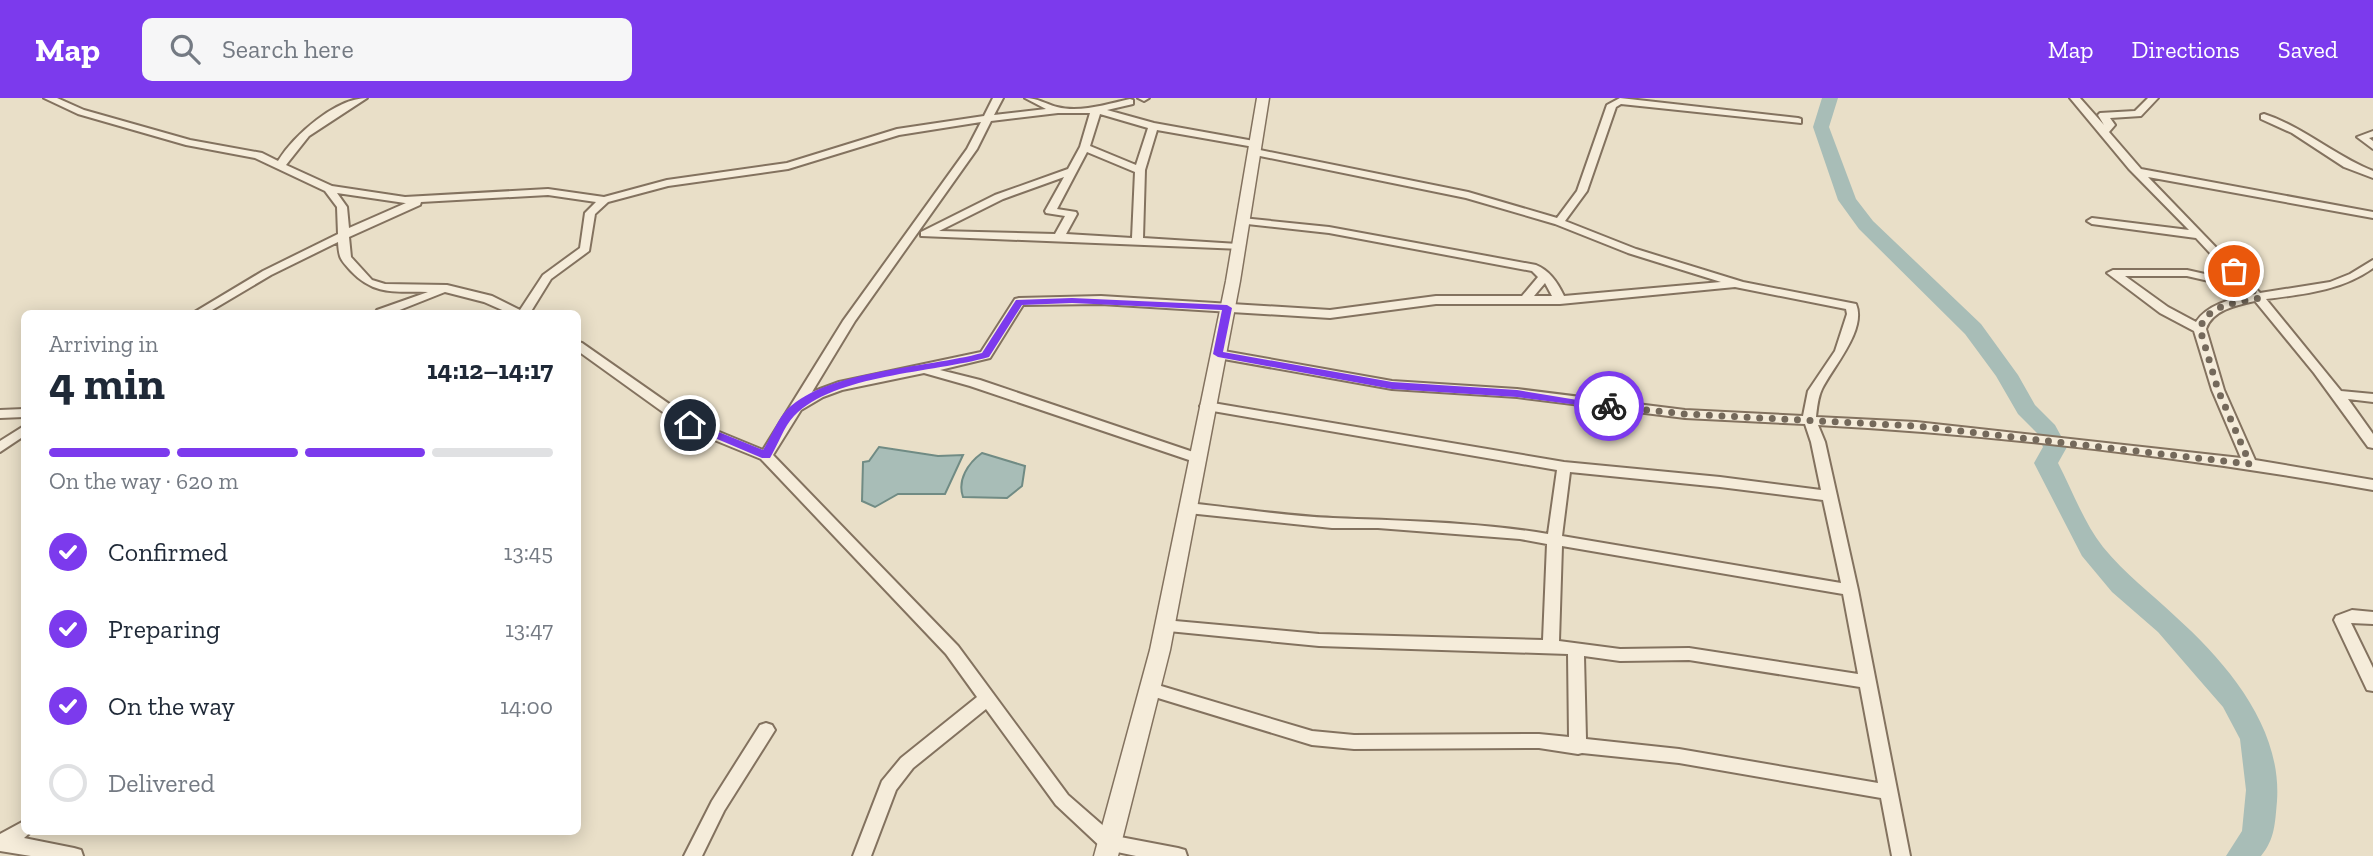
<!DOCTYPE html>
<html lang="en">
<head>
<meta charset="utf-8">
<style>
	body { margin:0; font-family:"Zilla Slab",serif; background:#f6f6f7; color:#1f2937; height:100vh; display:flex; flex-direction:column; font-size:26px; white-space:nowrap }
	* { box-sizing:border-box; margin:0 }
	p { font-size:23px; color:#747a83 }
	.icon { flex:none; width:38px; height:38px; fill:none; stroke:currentColor; stroke-width:2; stroke-linecap:round; stroke-linejoin:round }
	.map { position:relative; flex:1; overflow:hidden }
	.panel { position:absolute; left:21px; top:212px; width:560px; height:525px; display:flex; flex-direction:column; background:#fff; border-radius:10px; box-shadow:0 4px 18px #0003 }
	.panel>* { flex:none }
	.pin { position:absolute; display:grid; place-items:center; width:60px; height:60px; color:#fff; margin:-30px; border:4px solid #fff; border-radius:50%; box-shadow:0 2px 7px #0007 }
	.courier { position:absolute; display:grid; place-items:center; width:70px; height:70px; margin:-35px; border:5px solid #7c3aed; border-radius:50%; background:#fff; color:#222; box-shadow:0 2px 9px #0007 }
	.summary em { font-style:normal; font-weight:700 }
	.summary div { display:flex; flex-direction:column-reverse }
	.summary { display:flex; align-items:center; justify-content:space-between; height:119px; padding:0 28px }
	h1 { font-size:46px; font-weight:700; line-height:52px }
	.bar { display:grid; grid-template-columns:repeat(4,1fr); gap:10px 7px; align-content:center; height:84px; padding:0 28px }
	.bar i { height:9px; border-radius:5px; background:#e0e1e3 }
	.bar .active { background:#7c3aed }
	.bar p { grid-column:span 4 }
	ol { padding:0 28px; list-style:none }
	li { display:flex; align-items:center; gap:21px; height:77px }
	li p { margin-inline-start:auto }
	li .icon { padding:7px; border-radius:50%; background:#7c3aed; color:#fff; stroke-width:4 }
	li:last-child { color:#747a83 }
	li i { width:38px; height:38px; border:4px solid #e0e1e3; border-radius:50% }
	header { display:flex; align-items:center; gap:42px; box-sizing:border-box; height:98px; padding:0 35px; background:#7c3aed; color:#fff }
	header strong { font-size:33px }
	nav { display:flex; gap:38px; margin-inline-start:auto; font-size:24px }
	.search { width:490px; height:63px; background:#f6f6f7; display:flex; align-items:center; gap:18px; box-sizing:border-box; padding:0 24px; border-radius:10px; color:#747a83; font-size:26px }
	.map>svg:first-child { display:block }
	.water { fill:#a8bdb7; stroke:#708b84; stroke-width:2 }
	.lines { fill:none; stroke-linecap:round; stroke-linejoin:round }
	.river { fill:#a8bdb7; fill-rule:evenodd }
	.minor-casing { stroke:#83725f; stroke-width:4 }
	.tertiary-casing { stroke:#83725f; stroke-width:3 }
	.minor { fill:#f5ecda; fill-rule:evenodd }
	.tertiary { fill:#f5ecda; fill-rule:evenodd }
	.route { fill:#7c3aed }
	.done { stroke:#74695b; stroke-width:7; stroke-dasharray:0 12.6 }
</style>
</head>
<body>
<header>
<strong>Map</strong>
<div class="search"><svg class="icon" aria-label="search" viewBox="0 0 24 24"><circle cx="10" cy="10" r="6"/><path d="M15 15l6 6"/></svg>Search here</div>
<nav><a>Map</a><a>Directions</a><a>Saved</a></nav>
</header>
<div class="map">
<svg width="2373" height="758" viewBox="0 0 2373 758">
	<rect width="100%" height="100%" fill="#e9dfc8"/>
	<path class="water" d="M879,349L938,358L963,357L945,396H898L875,409L862,403L863,364L869,363Z
		M982,355L1025,368L1022,388L1007,400L963,399C957,382 968,365 982,355Z"/>
	<g class="lines">
		<path class="river" d="M1822,0H1838L1829,29L1856,101L1873,123L1981,226L2018,277L2035,307L2055,327L2067,349L2058,365C2072,392 2084,425 2103,449C2125,476 2151,495 2176,519C2228,566 2282,630 2277,703C2275,725 2275,741 2261,758H2226L2242,733L2246,692L2240,641L2223,609L2196,578L2158,534L2112,494L2082,458L2034,365L2043,349L2037,335L2018,316L1996,278L1965,236L1859,131L1838,102L1813,29Z"/>
		<g class="minor-casing">
			<path id="minor" d="M44,0H57L84,12L190,42L262,55L278,63C294,37 336,0 367,0L309,38L286,67L332,88L405,99L548,91L604,99L667,82L787,65L897,31L984,18L993,0H1003L994,17L1046,11L1025,0C1038,0 1045,6 1057,9C1080,15 1108,6 1130,1L1133,2V6L1107,12L1154,25L1254,43L1259,46L1254,49L1157,32L1145,72L1143,140L1238,146L1242,147V151L921,138V134L995,97L1068,71L1080,49L1090,15H1058L991,23L977,51L855,223L812,294L839,284L981,254L1015,201L1019,200L1101,198L1330,212L1436,198H1522L1538,179L1532,173L1329,135L1238,125V121L1242,120L1329,129L1536,167C1549,172 1558,185 1564,198L1721,184L1628,155L1555,126L1466,100L1255,57L1250,54L1255,51L1468,94L1557,120L1577,93L1607,7L1620,0L1798,20L1801,21V25L1621,6L1616,9L1587,93L1565,123L1636,151L1743,184L1856,206C1867,232 1832,270 1822,291C1818,299 1817,310 1816,319L1916,324L2241,360L2212,292L2194,233L2160,215L2107,175L2113,172H2187L2236,183L2196,140L2092,126L2087,123L2092,120L2189,132L2129,71L2070,0H2080L2104,27L2098,17L2100,15L2135,13L2148,0H2158L2141,18L2110,20L2115,27L2109,34L2141,71L2373,114V120L2148,79L2260,195L2330,184L2350,176L2373,162V170C2341,193 2304,196 2266,201L2341,293L2373,296V304L2348,301L2373,336V350L2368,349L2314,275L2255,203C2237,207 2212,212 2206,231L2224,292L2255,362L2373,382V392C2190,360 2004,337 1818,327L1825,344L1858,492L1910,758H1892L1881,700L1679,665L1582,655L1578,656L1539,650L1354,651L1312,647L1145,596L1143,591L1145,586L1151,585L1312,633L1354,637L1539,636L1569,639L1568,556L1319,548L1158,532L1156,528L1158,524L1164,522L1319,536L1543,542L1547,446L1520,441L1378,430H1332L1188,415L1181,410L1188,405C1236,410 1285,418 1333,420C1404,423 1477,424 1548,436L1557,372L1207,312L1202,311L1200,308L1202,305L1207,304L1564,364L1720,379L1821,392L1811,344L1805,326L1685,320L1517,299L1392,291L1218,260L1212,256L1214,253L1218,252L1392,283L1517,291L1685,312L1803,318L1808,293L1835,253L1847,216L1846,211L1735,189L1560,206H1436L1330,220L1101,206L1023,207L990,260L940,272L980,282L1202,357L1204,360L1202,363H1192L970,288L924,275L842,292L823,299L801,312L773,357L958,548L1068,697L1115,738L1178,750L1185,752L1187,758H1136L1103,751L1056,707L986,611L913,670L896,692L871,758H853L882,683L901,660L977,599L946,556L761,361L685,330L578,253V244L582,245L695,324L763,352L843,223L967,51L981,24L899,37L788,71L668,88L608,104L595,116L589,153L551,181L530,215H509L484,204L445,194L392,215H375L377,212L428,194C395,193 375,198 351,173C340,161 339,160 338,144L271,177L207,215H193L263,173L338,136L337,109L325,93L255,60L186,47L78,16ZM1100,16L1148,30L1136,67L1090,48ZM1087,54L1135,74L1132,140L1066,136L1077,116L1076,114L1057,111ZM1064,79L1045,113L1046,115L1065,118L1055,136L939,133L1003,101ZM337,95L405,105H406L349,130L347,109ZM548,97L596,104L585,115L580,150L543,177L520,212L492,198L447,187L385,186L372,182L351,159L349,139L420,107L421,104ZM2125,178H2187L2244,191L2249,197C2231,201 2207,207 2196,224L2168,209ZM1545,185L1552,198H1534ZM1570,374L1720,389L1823,402L1841,485L1562,438ZM1562,448L1843,496L1858,576L1689,550L1620,551L1559,543ZM1584,558L1620,563L1689,562L1860,589L1878,685L1679,651L1586,641Z
				M1138,0H1149L1144,3Z
				M2264,16C2304,29 2335,58 2373,73V80L2344,69L2292,35L2261,21V17Z
				M2373,33V39L2369,40L2373,43V51L2357,39Z
				M24,311V319L0,320V312Z
				M24,328V338L0,354V343Z
				M2352,512L2373,514V526L2351,525L2373,570V593L2367,592L2334,522L2336,518Z
				M766,625L772,627L775,632L724,713L702,758H684L712,703L760,627Z
				M24,723V733H32L24,740L74,750L81,752L83,758H31L0,753V736Z"/>
		</g>
		<g class="tertiary-casing">
			<path id="tertiary" d="M1257,0H1269L1240,183L1170,552L1118,758H1094L1150,552L1226,183Z"/>
		</g>
		<use href="#minor" class="minor"/>
		<use href="#tertiary" class="tertiary"/>
	</g>
	<path class="route" d="M1072,200L1227,207L1232,210L1223,254L1392,284L1517,292L1614,308L1609,311L1517,299L1392,291L1218,259L1213,256L1222,212L1072,205L1022,207L989,259C933,275 835,276 794,318C784,328 778,347 770,360H762L684,327L694,324L763,352C770,341 776,325 784,315C821,272 928,270 982,255L1016,202Z"/>
	<g class="lines">
		<path class="done" d="M1609,308L1685,316L1916,328L2250,366L2218,292L2200,231C2207,206 2237,205 2260,200L2234,173"/>
	</g>
</svg>
<div class="pin" style="left:2234px;top:173px;background:#ea580c"><svg class="icon" aria-label="bag" viewBox="0 0 24 24"><path d="M5 8h14l-1 12H6zM9 8a3 3 0 0 1 6 0"/></svg></div>
<div class="pin" style="left:690px;top:327px;background:#1f2937"><svg class="icon" aria-label="home" viewBox="0 0 24 24"><path d="M3 11l9-7 9 7M6 9v11h12V9"/></svg></div>
<div class="courier" style="left:1609px;top:308px"><svg class="icon" aria-label="bike" viewBox="0 0 24 24"><circle cx="6" cy="16" r="4"/><circle cx="18" cy="16" r="4"/><path d="M6 16l4-8h5l3 8M10 8l3 8H6M13 5h3"/></svg></div>
<section class="panel">
<div class="summary"><div><h1>4 min</h1><p>Arriving in</p></div><em>14:12–14:17</em></div>
<div class="bar"><i class="active"></i><i class="active"></i><i class="active"></i><i></i><p>On the way · 620 m</p></div>
<ol>
<li><svg class="icon" aria-label="check" viewBox="0 0 24 24"><path d="M5 12l5 5 9-10"/></svg>Confirmed<p>13:45</p></li>
<li><svg class="icon" aria-label="check" viewBox="0 0 24 24"><path d="M5 12l5 5 9-10"/></svg>Preparing<p>13:47</p></li>
<li><svg class="icon" aria-label="check" viewBox="0 0 24 24"><path d="M5 12l5 5 9-10"/></svg>On the way<p>14:00</p></li>
<li><i></i>Delivered</li>
</ol>
</section>
</div>
</body>
</html>
